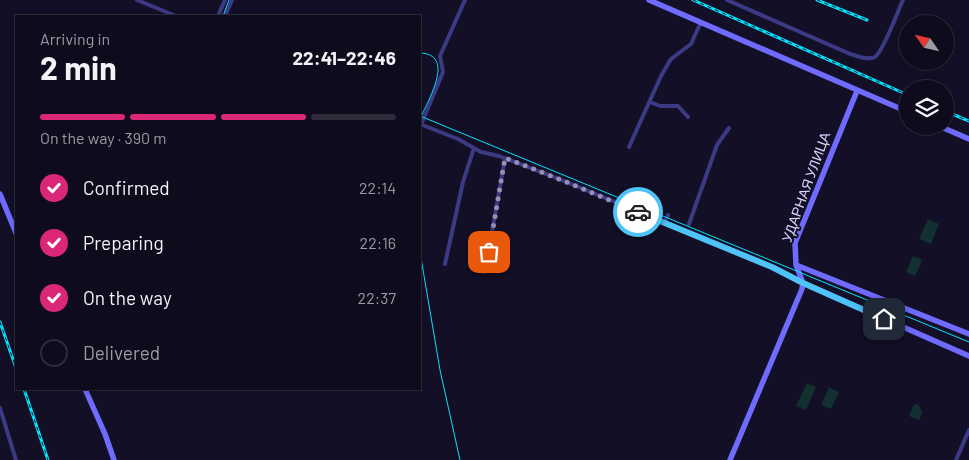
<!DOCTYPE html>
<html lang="en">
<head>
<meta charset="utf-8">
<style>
	body { margin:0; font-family:Barlow,sans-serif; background:#171425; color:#f1f3f6; height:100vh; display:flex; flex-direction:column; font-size:19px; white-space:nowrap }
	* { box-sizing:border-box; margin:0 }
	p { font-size:16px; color:#9b9ba3 }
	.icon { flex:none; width:28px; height:28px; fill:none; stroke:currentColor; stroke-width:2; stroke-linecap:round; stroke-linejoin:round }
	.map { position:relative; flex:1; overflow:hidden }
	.drawer { position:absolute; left:15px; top:15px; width:406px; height:375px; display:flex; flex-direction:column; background:#0e0b1c; border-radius:0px; box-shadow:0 2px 8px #0003,0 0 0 1px #2e2b3b }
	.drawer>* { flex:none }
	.needle { width:32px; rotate:304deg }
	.tools { position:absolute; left:899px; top:15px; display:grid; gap:10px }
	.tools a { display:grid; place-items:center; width:55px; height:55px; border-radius:50%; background:#0e0b1c; box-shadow:0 2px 8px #0003,0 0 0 1px #2e2b3b; font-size:25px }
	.pin { position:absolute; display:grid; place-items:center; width:42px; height:42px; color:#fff; margin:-21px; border-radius:10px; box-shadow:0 2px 8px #0006 }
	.courier { position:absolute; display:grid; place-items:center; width:50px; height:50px; margin:-25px; border:4px solid #4fc3f7; border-radius:50%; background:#fff; color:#222; box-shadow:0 1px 6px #0007 }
	.summary em { font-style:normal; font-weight:700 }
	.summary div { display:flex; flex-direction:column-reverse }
	.summary { display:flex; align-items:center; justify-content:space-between; height:85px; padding:0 25px }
	h1 { font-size:32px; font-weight:700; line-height:38px }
	.bar { display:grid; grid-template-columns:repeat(4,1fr); gap:8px 5px; align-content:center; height:60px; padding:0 25px }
	.bar i { height:6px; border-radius:4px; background:#2e2b3b }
	.bar .selected { background:#db2777 }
	.bar p { grid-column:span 4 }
	ol { padding:0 25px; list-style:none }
	li { display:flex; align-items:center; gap:15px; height:55px }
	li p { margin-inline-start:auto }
	li .icon { padding:5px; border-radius:50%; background:#db2777; color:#fff; stroke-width:4 }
	li:last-child { color:#9b9ba3 }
	li i { width:28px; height:28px; border:2px solid #2e2b3b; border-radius:50% }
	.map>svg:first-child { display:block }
	.green { fill:#12302f }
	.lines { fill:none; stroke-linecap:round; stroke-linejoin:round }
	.street { stroke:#3d3a85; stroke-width:4 }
	.secondary { stroke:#6f6bff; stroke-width:5.5 }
	.tram { stroke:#00e5ff; stroke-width:1 }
	.rail-casing { stroke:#00e5ff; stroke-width:3 }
	.rail { stroke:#130f26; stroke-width:1; stroke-dasharray:4; stroke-linecap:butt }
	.done { stroke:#948fb3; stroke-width:5; stroke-dasharray:0 9 }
	.route { stroke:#4fc3f7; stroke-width:6 }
	.labels { text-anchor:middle; stroke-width:4; stroke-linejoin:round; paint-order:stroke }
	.street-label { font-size:14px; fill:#d9d4ff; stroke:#130f26 }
</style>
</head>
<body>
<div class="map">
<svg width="969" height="460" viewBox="0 0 969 460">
	<rect width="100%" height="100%" fill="#130f26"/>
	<path class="green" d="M928,219L939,224L931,244L919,239Z
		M913,256L922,260L915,276L906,272Z
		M807,383L816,387L806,410L796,406Z
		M829,387L839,392L831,409L821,405Z
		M916,404L919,405L922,413L919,420L909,416L913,406Z"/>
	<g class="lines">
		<path class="street" d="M137,0L176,16
			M727,0L848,53C854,55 867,61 875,57C883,52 898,11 903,0
			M218,16L225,0
			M225,16L232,0
			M650,102L660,106H678L688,117
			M420,124L458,139L481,152L499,156L559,179L730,249L771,267L803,283
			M420,127L443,72L440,56L465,0
			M629,147L661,76L671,59L691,44L701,22
			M664,223L668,215
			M689,224L717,145L729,128
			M445,264L463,182L474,148
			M485,272L505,158
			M0,408L16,460
			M956,460L969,430"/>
		<path class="secondary" d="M649,0L908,112
			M939,126L969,139
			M0,194L16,233
			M796,265L969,334
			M803,283L969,356
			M85,389L105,434L114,460
			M730,460L802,289L803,283L796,265L795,243L857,91"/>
		<path class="tram" d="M223,16L229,0
			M420,53C457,54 427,102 420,119
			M420,116L969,342
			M420,252L440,370L460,460"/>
		<g class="rail-casing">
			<path id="rail" d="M693,0L908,95
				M817,0L867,20
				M945,111L969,121
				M0,322L16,368
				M24,389L48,460"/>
		</g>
		<use href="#rail" class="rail"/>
	</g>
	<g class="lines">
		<path class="done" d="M489,252L505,158L559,179L638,212"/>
		<path class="route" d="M638,212L772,267L803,283L884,319"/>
	</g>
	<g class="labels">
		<g class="street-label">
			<text transform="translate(806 187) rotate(-70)" y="5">УДАРНАЯ УЛИЦА</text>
		</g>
	</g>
</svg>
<div class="tools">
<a><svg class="needle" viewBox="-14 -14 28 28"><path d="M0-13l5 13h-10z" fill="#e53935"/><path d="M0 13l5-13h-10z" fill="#9b9ba3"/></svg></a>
<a><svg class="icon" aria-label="layers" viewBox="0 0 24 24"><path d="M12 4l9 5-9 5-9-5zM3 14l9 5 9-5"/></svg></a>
</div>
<div class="pin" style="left:489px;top:252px;background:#ea580c"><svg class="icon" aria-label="bag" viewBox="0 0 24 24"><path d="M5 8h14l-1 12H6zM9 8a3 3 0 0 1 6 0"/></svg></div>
<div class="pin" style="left:884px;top:319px;background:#1f2937"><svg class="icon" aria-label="home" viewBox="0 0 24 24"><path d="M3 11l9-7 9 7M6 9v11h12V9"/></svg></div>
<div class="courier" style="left:638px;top:212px"><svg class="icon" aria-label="car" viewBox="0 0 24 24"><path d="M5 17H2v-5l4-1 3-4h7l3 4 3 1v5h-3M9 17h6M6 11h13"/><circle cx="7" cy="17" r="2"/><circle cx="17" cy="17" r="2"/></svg></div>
<section class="drawer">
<div class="summary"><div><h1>2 min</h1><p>Arriving in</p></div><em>22:41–22:46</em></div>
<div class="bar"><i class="selected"></i><i class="selected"></i><i class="selected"></i><i></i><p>On the way · 390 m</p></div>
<ol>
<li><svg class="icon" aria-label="check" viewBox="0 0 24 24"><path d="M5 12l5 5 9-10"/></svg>Confirmed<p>22:14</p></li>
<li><svg class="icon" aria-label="check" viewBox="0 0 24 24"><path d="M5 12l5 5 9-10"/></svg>Preparing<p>22:16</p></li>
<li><svg class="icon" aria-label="check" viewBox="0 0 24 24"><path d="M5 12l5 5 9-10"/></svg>On the way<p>22:37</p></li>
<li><i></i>Delivered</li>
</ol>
</section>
</div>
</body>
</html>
